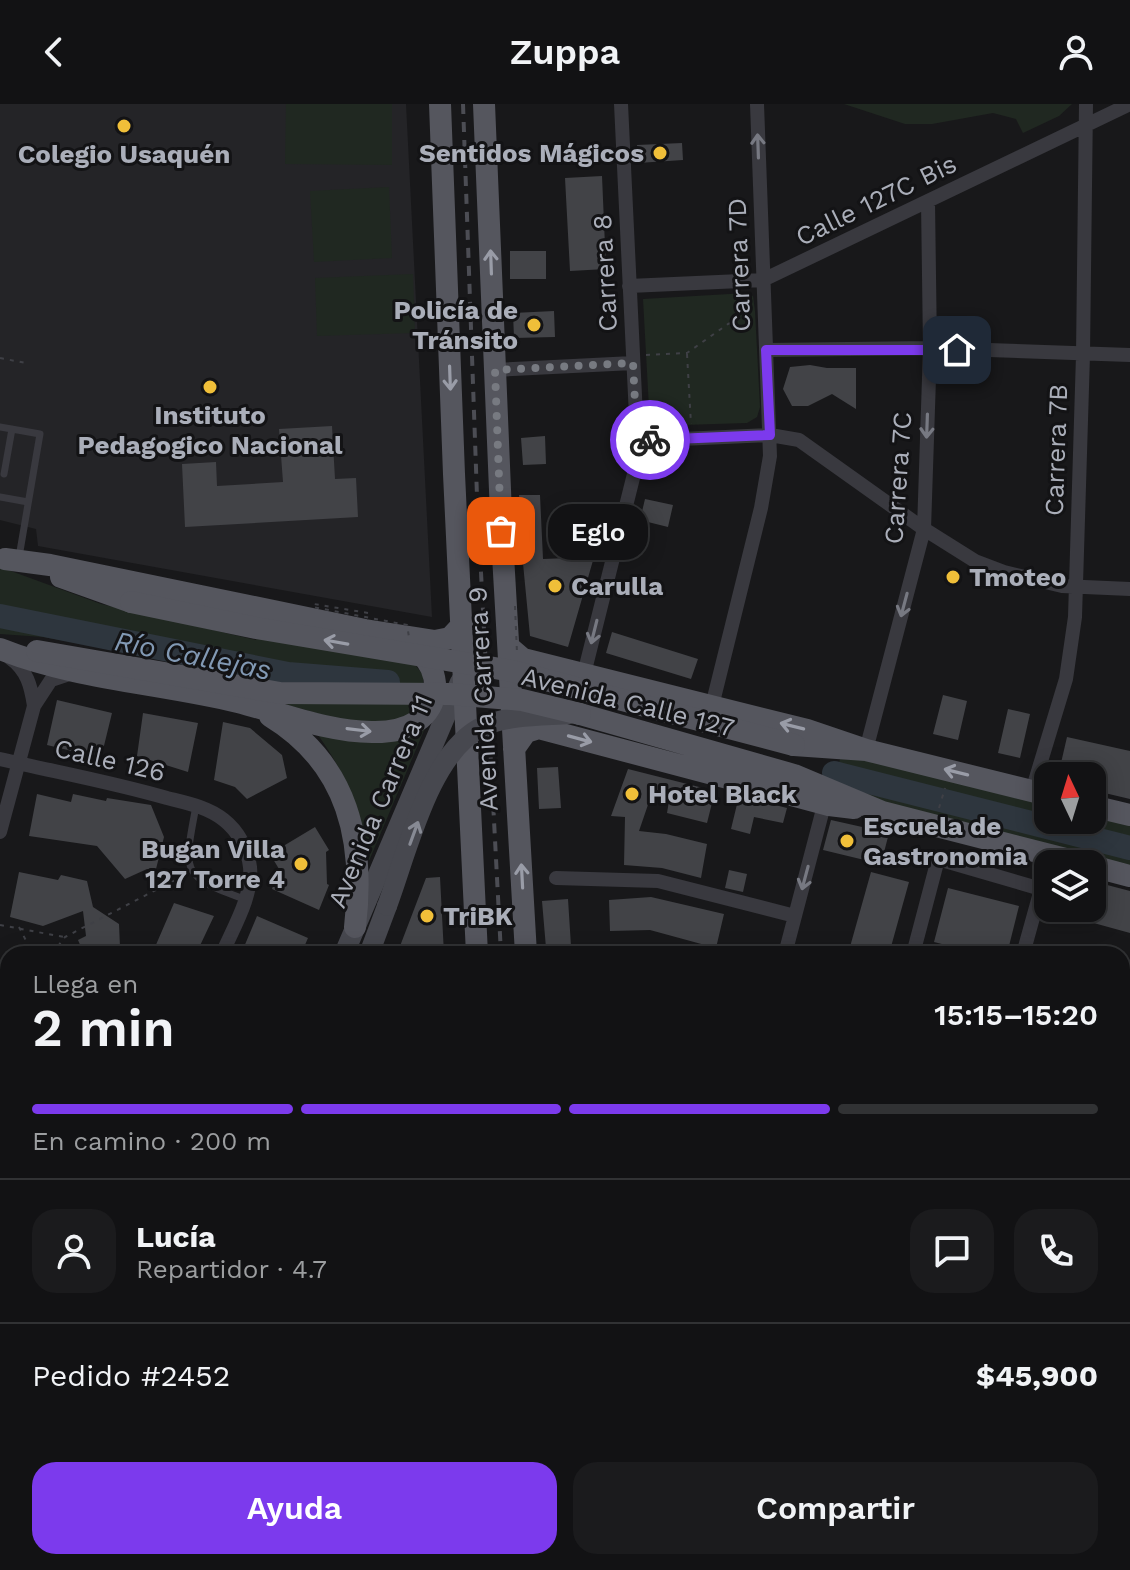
<!DOCTYPE html>
<html lang="es">
<head>
<meta charset="utf-8">
<style>
	body { margin:0; font-family:"Work Sans",sans-serif; background:#1b1b1d; color:#f1f3f6; height:100vh; display:flex; flex-direction:column; font-size:30px; white-space:nowrap }
	* { box-sizing:border-box; margin:0 }
	p { font-size:26px; color:#9c9ea0 }
	.icon { flex:none; width:44px; height:44px; fill:none; stroke:currentColor; stroke-width:2; stroke-linecap:round; stroke-linejoin:round }
	.map { position:relative; flex:1; overflow:hidden }
	.side { position:absolute; left:0px; top:842px; width:1130px; height:624px; display:flex; flex-direction:column; background:#121214; border-radius:24px 24px 0 0; box-shadow:0 4px 20px #0003,0 0 0 2px #313234 }
	.side>* { flex:none }
	.needle { width:52px; rotate:356deg }
	.tools { position:absolute; left:1034px; top:658px; display:grid; gap:16px }
	.tools a { display:grid; place-items:center; width:72px; height:72px; border-radius:16px; background:#121214; box-shadow:0 4px 20px #0003,0 0 0 2px #313234; font-size:40px }
	.pin { position:absolute; display:grid; place-items:center; width:68px; height:68px; color:#fff; margin:-34px; border-radius:16px; box-shadow:0 4px 12px #0006 }
	.courier { position:absolute; display:grid; place-items:center; width:80px; height:80px; margin:-40px; border:6px solid #7c3aed; border-radius:50%; background:#fff; color:#222; box-shadow:0 2px 10px #0007 }
	.bubble { position:absolute; height:56px; border-radius:24px; background:#121214; box-shadow:0 4px 20px #0003,0 0 0 2px #313234; font-size:26px; font-weight:600; line-height:56px; text-align:center }
	.headline em { font-style:normal; font-weight:600 }
	.headline div { display:flex; flex-direction:column-reverse }
	.headline { display:flex; align-items:center; justify-content:space-between; height:136px; padding:0 32px }
	h1 { font-size:52px; font-weight:600; line-height:60px }
	.bar { display:grid; grid-template-columns:repeat(4,1fr); gap:12px 8px; align-content:center; height:96px; padding:0 32px }
	.bar i { height:10px; border-radius:6px; background:#313234 }
	.bar .current { background:#7c3aed }
	.bar p { grid-column:span 4 }
	.line { display:flex; align-items:center; gap:20px; padding:0 32px; border-top:2px solid #313234 }
	.line div { flex:1 }
	.round { display:grid; place-items:center; flex:none; width:84px; height:84px; border-radius:24px; background:#1b1b1d }
	.action { display:flex; gap:16px; margin-top:auto; padding:16px 32px }
	.action a { flex:1; height:92px; border-radius:24px; background:#7c3aed; color:#fff; font-size:32px; font-weight:600; line-height:92px; text-align:center }
	.action a+a { background:#1b1b1d; color:#f1f3f6 }
	header { display:flex; justify-content:space-between; align-items:center; height:104px; padding:0 32px; background:#121214; font-size:36px; font-weight:600 }
	.map>svg:first-child { display:block }
	.built { fill:#242427 }
	.green { fill:#202821 }
	.lines { fill:none; stroke-linecap:round; stroke-linejoin:round }
	.river { stroke:#2e363e; stroke-width:24 }
	.building { fill:#424347 }
	.path { stroke:#3f4046; stroke-width:2; stroke-dasharray:4 6; stroke-linecap:butt }
	.service { stroke:#39393f; stroke-width:7 }
	.minor { stroke:#39393f; stroke-width:14 }
	.secondary { stroke:#47484f; stroke-width:20 }
	.primary { stroke:#55565e; stroke-width:22 }
	.rail { stroke:#4c4d54; stroke-width:4; stroke-dasharray:10 8; stroke-linecap:butt }
	.path-bridge { stroke:#3f4046; stroke-width:2; stroke-dasharray:4 6; stroke-linecap:butt }
	.secondary-bridge { stroke:#47484f; stroke-width:20 }
	.primary-bridge { stroke:#55565e; stroke-width:22 }
	.oneway { stroke:#777982 }
	.oneway2 { stroke:#999ca7 }
	.oneway3 { stroke:#878a94 }
	.done { stroke:#777a81; stroke-width:8; stroke-dasharray:0 14.4 }
	.route { stroke:#7c3aed; stroke-width:10 }
	.poi-dot { fill:#f0bf39; stroke:#131315; stroke-width:3 }
	.labels { text-anchor:middle; stroke-width:6; stroke-linejoin:round; paint-order:stroke }
	.poi-label { font-size:26px; font-weight:bold; fill:#aaaeb9; stroke:#131315; text-anchor:start }
	.street-label { font-size:26px; fill:#aaaeb9; stroke:#131315 }
	.water-label { font-size:28px; font-style:italic; fill:#8299b4; stroke:#131315 }
</style>
</head>
<body>
<header><svg class="icon" aria-label="back" viewBox="0 0 24 24"><path d="M15 5l-7 7 7 7"/></svg>Zuppa<svg class="icon" aria-label="person" viewBox="0 0 24 24"><circle cx="12" cy="8" r="4"/><path d="M4 21q1-7 8-7t8 7"/></svg></header>
<div class="map">
<svg width="1130" height="1466" viewBox="0 0 1130 1466">
	<rect width="100%" height="100%" fill="#18181a"/>
	<path class="built" d="M0,0H406L432,513L38,442L36,425L0,416Z"/>
	<path class="green" d="M286,0H392V61L285,60Z
		M844,0H1072L1059,12L1023,29L1016,15L993,9L932,20H905Z
		M389,83L392,154L314,158L310,87Z
		M413,170L415,229L317,232L315,174Z
		M747,189L753,192L755,207L760,303L757,313L747,319L650,322L643,195Z
		M0,463L101,500L256,536L259,514L410,554L423,571L424,598C385,639 342,615 295,603C273,597 250,593 228,588L229,566L43,533L0,530Z
		M428,617L369,757C361,705 346,670 316,628Z
		M840,655L869,656L1048,696V716H1092V707L1130,717V765L879,699L835,674Z
		M0,1011L8,1014V1070L0,1067Z"/>
	<g class="lines">
		<path class="river" d="M0,512L288,570L388,578
			M834,669L1130,744"/>
	</g>
	<path class="building" d="M682,39L683,56L638,59L637,41Z
		M602,72L606,165L570,167L565,74Z
		M510,147H546V175H510Z
		M554,207L555,233L514,234L513,209Z
		M810,261L827,264H856V305L832,290L808,302H792L783,285L790,263Z
		M332,322L335,375L356,374L358,413L185,423L182,360L216,358L217,382L283,378L279,325Z
		M545,332L546,360L523,361L521,334Z
		M519,391H540L543,455L594,453L568,543L530,532L522,449Z
		M645,395L673,401L668,423L640,416Z
		M612,528L698,555L691,575L606,549Z
		M943,591L967,597L958,636L933,630Z
		M57,596L112,609L101,654L47,641Z
		M1008,605L1030,610L1020,654L998,649Z
		M143,609L198,619L188,668L137,652Z
		M223,618L250,624L282,651L287,674L247,695L235,683L214,676Z
		M1067,633L1130,647V695L1092,686V672H1058Z
		M558,663L561,704L539,705L537,664Z
		M628,665L715,687L707,719L667,709L669,697L651,692L639,727L666,730L707,740L701,774L662,764L624,761L625,713L611,712Z
		M37,690L71,698L73,690L106,697L107,694L151,701L164,733L156,765H147L125,775L97,742L29,732Z
		M739,692L787,704L783,719L754,713L750,730L731,725Z
		M831,716L889,729L881,760L823,746Z
		M315,723L329,746L326,748L327,780L329,781L319,806L272,785L279,765L270,750Z
		M729,766L747,770L743,788L725,784Z
		M19,768L58,776L61,771L87,777L93,803L119,820L120,843L114,850H84L78,836L86,832L83,807L43,822L10,813Z
		M871,768L909,778L889,850H848Z
		M440,773L444,850H397L426,774Z
		M1092,777L1130,787V829L1050,807V804H1092Z
		M948,784L1019,802L1007,850H981L934,838Z
		M651,793L724,810L716,844L650,826L610,827L609,796Z
		M568,795L571,842L546,844L542,797Z
		M174,799L214,812L196,850H152Z
		M257,812L308,834L301,850H241Z"/>
	<g class="lines">
		<path class="path" d="M687,250L691,320
			M646,251L687,249L728,220L752,209
			M0,254L26,259
			M939,704L945,684
			M0,821L64,833
			M19,823L33,850
			M52,850L65,833L183,772
			M0,1005L8,1008
			M0,1072L8,1075
			M1122,1306L1130,1308
			M607,1458V1464H625V1466"/>
		<path class="service" d="M0,323L40,330L19,453
			M4,370L12,325
			M0,393L28,398
			M196,702C184,767 179,772 244,795"/>
		<path class="minor" d="M629,182L763,176L1130,0
			M766,246L930,244L1130,251
			M495,266L633,259
			M637,337L770,331L799,336L924,425L975,457L1004,468L1062,482L1130,485
			M10,554C27,566 31,582 34,602
			M584,570L638,354L621,0
			M712,602L761,404L770,352L757,0
			M866,646L924,425L930,244L928,98
			M0,655C56,668 112,678 167,694C187,699 208,703 224,716C238,727 248,745 250,763C253,792 233,824 222,850
			M1032,687L1066,575L1075,513L1083,251L1086,0
			M0,728L34,602L51,576L72,569
			M556,774L658,777L795,812
			M785,850L822,709L820,692
			M913,850L938,755L1041,785L1023,850
			M0,893L8,899
			M1122,899L1130,901
			M0,982L8,962
			M1122,1024L1130,1027
			M0,1188L8,1191
			M0,1270L8,1249
			M1122,1277L1130,1250
			M647,1458L648,1466
			M735,1458L766,1466
			M227,1466L230,1458
			M387,1466L390,1458
			M866,1466L868,1458
			M970,1466L972,1458
			M1077,1466L1079,1458"/>
		<path class="secondary" d="M344,850L460,578
			M369,850L387,802
			M99,1466L103,1458
			M129,1466L132,1458"/>
		<path class="primary" d="M440,0L454,370L477,850
			M484,0L502,434L526,850
			M5,455L50,461L365,526L435,537L450,534L463,520
			M61,473L131,498
			M509,543L523,555L807,626L866,646
			M0,545C75,575 159,579 238,598C281,609 330,629 375,628C389,628 404,626 416,618C440,603 441,569 421,550C407,538 382,532 365,526
			M580,610L794,671L882,708L1085,760
			M270,612C349,660 365,738 355,823
			M794,641L866,646L1048,691
			M514,645L526,628L539,624L829,701L854,704
			M1092,702L1130,711
			M1092,762L1130,772
			M503,1458L504,1466
			M549,1458V1466"/>
		<path class="rail" d="M463,0L477,392L501,850
			M524,1458V1466"/>
		<path class="path-bridge" d="M515,502L517,549
			M368,509L314,500L313,503L407,521L409,533"/>
		<path class="secondary-bridge" d="M387,802C407,749 430,646 484,622C510,611 542,612 569,610"/>
		<path class="primary-bridge" d="M131,498L256,524L512,567L794,641
			M37,547L280,589L450,590L522,596L580,610"/>
	</g>
	<defs><path id="oneway-shaft" d="M-6 0H5M1.5-3L5.5 0L1.5 3" fill="none" stroke-width="1.6" stroke-linecap="round" stroke-linejoin="round" transform="scale(2)"/></defs>
	<g class="oneway">
		<use href="#oneway-shaft" transform="translate(758 42) rotate(-92)"/>
		<use href="#oneway-shaft" transform="translate(927 322) rotate(92)"/>
		<use href="#oneway-shaft" transform="translate(904 501) rotate(105)"/>
		<use href="#oneway-shaft" transform="translate(594 528) rotate(104)"/>
		<use href="#oneway-shaft" transform="translate(805 774) rotate(105)"/>
	</g>
	<g class="oneway2">
		<use href="#oneway-shaft" transform="translate(491 158) rotate(-92)"/>
		<use href="#oneway-shaft" transform="translate(450 274) rotate(88)"/>
		<use href="#oneway-shaft" transform="translate(336 538) rotate(-170)"/>
		<use href="#oneway-shaft" transform="translate(792 622) rotate(-166)"/>
		<use href="#oneway-shaft" transform="translate(359 626) rotate(7)"/>
		<use href="#oneway-shaft" transform="translate(580 635) rotate(15)"/>
		<use href="#oneway-shaft" transform="translate(956 668) rotate(-166)"/>
		<use href="#oneway-shaft" transform="translate(522 772) rotate(-93)"/>
	</g>
	<use class="oneway3" href="#oneway-shaft" transform="translate(414 729) rotate(-70)"/>
	<g class="lines">
		<path class="done" d="M501,427L495,266L633,259L637,337L650,336"/>
		<path class="route" d="M650,336L770,331L766,246H957"/>
	</g>
	<g class="poi-dot">
		<circle cx="124" cy="22" r="8"/>
		<circle cx="660" cy="49" r="8"/>
		<circle cx="534" cy="221" r="8"/>
		<circle cx="210" cy="283" r="8"/>
		<circle cx="953" cy="473" r="8"/>
		<circle cx="555" cy="482" r="8"/>
		<circle cx="632" cy="690" r="8"/>
		<circle cx="847" cy="737" r="8"/>
		<circle cx="301" cy="760" r="8"/>
		<circle cx="427" cy="812" r="8"/>
	</g>
	<g class="labels">
		<g class="poi-label">
			<text x="644" y="58" text-anchor="end">Sentidos Mágicos</text>
			<text x="124" y="59" text-anchor="middle">Colegio Usaquén</text>
			<text x="518" y="215" text-anchor="end">Policía de<tspan x="518" dy="30">Tránsito</tspan></text>
			<text x="210" y="320" text-anchor="middle">Instituto<tspan x="210" dy="30">Pedagogico Nacional</tspan></text>
			<text x="969" y="482">Tmoteo</text>
			<text x="571" y="491">Carulla</text>
			<text x="648" y="699">Hotel Black</text>
			<text x="863" y="731">Escuela de<tspan x="863" dy="30">Gastronomia</tspan></text>
			<text x="285" y="754" text-anchor="end">Bugan Villa<tspan x="285" dy="30">127 Torre 4</tspan></text>
			<text x="443" y="821">TriBK</text>
		</g>
		<g class="street-label">
			<text transform="translate(876 96) rotate(-26)" y="9">Calle 127C Bis</text>
			<text transform="translate(739 161) rotate(-92)" y="9">Carrera 7D</text>
			<text transform="translate(605 169) rotate(-93)" y="9">Carrera 8</text>
			<text transform="translate(1056 346) rotate(-88)" y="9">Carrera 7B</text>
			<text transform="translate(898 374) rotate(-86)" y="9">Carrera 7C</text>
			<text transform="translate(483 595) rotate(-93)" y="9">Avenida Carrera 9</text>
			<text transform="translate(628 598) rotate(14)" y="9">Avenida Calle 127</text>
			<text transform="translate(110 656) rotate(13)" y="9">Calle 126</text>
			<text transform="translate(380 697) rotate(-67)" y="9">Avenida Carrera 11</text>
		</g>
		<g class="water-label">
			<text transform="translate(193 551) rotate(11)" y="10">Río Callejas</text>
		</g>
	</g>
</svg>
<div class="tools">
<a><svg class="needle" viewBox="-14 -14 28 28"><path d="M0-13l5 13h-10z" fill="#e53935"/><path d="M0 13l5-13h-10z" fill="#9c9ea0"/></svg></a>
<a><svg class="icon" aria-label="layers" viewBox="0 0 24 24"><path d="M12 4l9 5-9 5-9-5zM3 14l9 5 9-5"/></svg></a>
</div>
<div class="pin" style="left:501px;top:427px;background:#ea580c"><svg class="icon" aria-label="bag" viewBox="0 0 24 24"><path d="M5 8h14l-1 12H6zM9 8a3 3 0 0 1 6 0"/></svg></div>
<div class="pin" style="left:957px;top:246px;background:#1f2937"><svg class="icon" aria-label="home" viewBox="0 0 24 24"><path d="M3 11l9-7 9 7M6 9v11h12V9"/></svg></div>
<div class="courier" style="left:650px;top:336px"><svg class="icon" aria-label="bike" viewBox="0 0 24 24"><circle cx="6" cy="16" r="4"/><circle cx="18" cy="16" r="4"/><path d="M6 16l4-8h5l3 8M10 8l3 8H6M13 5h3"/></svg></div>
<div class="bubble" style="left:548px;top:400px;width:100px">Eglo</div>
<section class="side">
<div class="headline"><div><h1>2 min</h1><p>Llega en</p></div><em>15:15–15:20</em></div>
<div class="bar"><i class="current"></i><i class="current"></i><i class="current"></i><i></i><p>En camino · 200 m</p></div>
<div class="line" style="height:144px"><a class="round"><svg class="icon" aria-label="person" viewBox="0 0 24 24"><circle cx="12" cy="8" r="4"/><path d="M4 21q1-7 8-7t8 7"/></svg></a><div><b>Lucía</b><p>Repartidor · 4.7</p></div><a class="round"><svg class="icon" aria-label="chat" viewBox="0 0 24 24"><path d="M4 5h16v11H9l-5 4z"/></svg></a><a class="round"><svg class="icon" aria-label="phone" viewBox="0 0 24 24"><path d="M5 4h4l2 5-3 2q2 4 5 5l2-3 5 2v4C11 20 4 13 5 4z"/></svg></a></div>
<div class="line" style="height:104px"><div>Pedido #2452</div><b>$45,900</b></div>
<div class="action"><a>Ayuda</a><a>Compartir</a></div>
</section>
</div>
</body>
</html>
